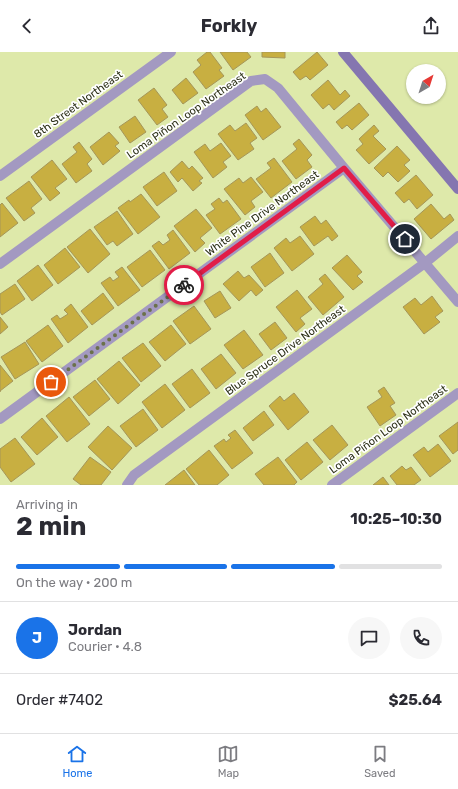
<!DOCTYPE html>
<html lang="en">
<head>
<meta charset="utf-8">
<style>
	body { margin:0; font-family:Rubik,sans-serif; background:#f7f7f7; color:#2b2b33; height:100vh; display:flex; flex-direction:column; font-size:15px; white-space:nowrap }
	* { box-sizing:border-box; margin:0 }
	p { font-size:13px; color:#7c7c81 }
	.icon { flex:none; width:22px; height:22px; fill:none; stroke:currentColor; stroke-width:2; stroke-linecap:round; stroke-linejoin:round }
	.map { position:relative; height:433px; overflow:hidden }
	.details { display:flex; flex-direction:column; background:#fff; flex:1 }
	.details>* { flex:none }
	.needle { width:26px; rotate:39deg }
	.tools { position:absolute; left:406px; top:12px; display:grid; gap:8px }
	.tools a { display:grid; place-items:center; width:40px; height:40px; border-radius:50%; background:#fff; box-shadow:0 1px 3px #0004; font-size:20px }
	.pin { position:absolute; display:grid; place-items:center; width:34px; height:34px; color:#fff; margin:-17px; border:2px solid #fff; border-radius:50%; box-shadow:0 1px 4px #0007 }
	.courier { position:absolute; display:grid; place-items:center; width:40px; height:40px; margin:-20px; border:3px solid #e11d48; border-radius:50%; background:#fff; color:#222; box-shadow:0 1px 5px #0007 }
	.overview em { font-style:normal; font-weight:700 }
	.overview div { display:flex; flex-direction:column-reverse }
	.overview { display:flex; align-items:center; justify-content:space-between; height:68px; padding:0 16px }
	h1 { font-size:26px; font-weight:700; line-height:30px }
	.bar { display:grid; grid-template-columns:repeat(4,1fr); gap:6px 4px; align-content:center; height:48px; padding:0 16px }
	.bar i { height:5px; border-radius:3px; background:#e1e1e2 }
	.bar .active { background:#1a73e8 }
	.bar p { grid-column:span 4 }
	.line { display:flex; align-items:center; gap:10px; padding:0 16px; border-top:1px solid #e1e1e2 }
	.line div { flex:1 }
	.round { display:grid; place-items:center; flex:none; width:42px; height:42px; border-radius:21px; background:#f7f7f7 }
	header { display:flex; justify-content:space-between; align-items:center; height:52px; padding:0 16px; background:#fff; font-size:18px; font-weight:700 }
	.tabs { display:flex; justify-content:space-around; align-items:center; height:56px; border-top:1px solid #e1e1e2; background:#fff; font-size:11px; color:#7c7c81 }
	.tabs a { display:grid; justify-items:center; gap:2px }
	.tabs .active { color:#1a73e8 }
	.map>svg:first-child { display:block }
	.building { fill:#c8af41; stroke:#a59659 }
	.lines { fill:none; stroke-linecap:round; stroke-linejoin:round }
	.street { stroke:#a399c1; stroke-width:10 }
	.secondary { stroke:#8576b0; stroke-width:10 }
	.done { stroke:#6b714b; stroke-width:4; stroke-dasharray:0 7.2 }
	.route { stroke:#e11d48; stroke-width:5 }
	.labels { text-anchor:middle; stroke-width:3.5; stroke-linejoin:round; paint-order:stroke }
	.street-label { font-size:11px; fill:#2d3118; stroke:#fff }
</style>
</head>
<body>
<header><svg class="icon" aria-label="back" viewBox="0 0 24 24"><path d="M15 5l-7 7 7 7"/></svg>Forkly<svg class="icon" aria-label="share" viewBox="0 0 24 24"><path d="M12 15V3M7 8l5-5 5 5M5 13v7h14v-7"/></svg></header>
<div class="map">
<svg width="458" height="433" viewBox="0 0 458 433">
	<rect width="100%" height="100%" fill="#dee9aa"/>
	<path class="building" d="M207,0H210L222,16L219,18L224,24L206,37L193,20L201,13L197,8Z
		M220,0H247L251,5L233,18Z
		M262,0H285V6L262,5Z
		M317,0L328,13L310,28L306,24L300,28L293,20Z
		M186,26L198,41L183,52L172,38Z
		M328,28L340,43L345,38L350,44L334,58L329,52L323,57L311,43Z
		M154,36L167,53L162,57L168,65L157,73L138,48Z
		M359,51L369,63L352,78L347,73L342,77L336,70Z
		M257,54L261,60L266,56L281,75L263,88L245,63Z
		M135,64L146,80L130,91L119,75Z
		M246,71L257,86L250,91L254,97L238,108L218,82L230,73L235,79Z
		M374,73L379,79L373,84L386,97L369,112L356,98L363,92L359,87Z
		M109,80L119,91L115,94L120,99L103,113L90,95Z
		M299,87L312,103L307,108L312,115L296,127L282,109L297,97L293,92Z
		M79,90L92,107L87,112L92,119L76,131L62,112L77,100L73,95Z
		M221,91L231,104L223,110L227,115L213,126L194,100L205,92L210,99Z
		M397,94L410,108L404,113L410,119L398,130L388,120L383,125L374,116Z
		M274,106L292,130L271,146L256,127L271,116L267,111Z
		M52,108L67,127L55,136L60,141L50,149L31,125Z
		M182,109L189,117L192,114L203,126L199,129L202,131L193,139L182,126L178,130L170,120Z
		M164,120L177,139L157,154L143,135Z
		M416,123L433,143L417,157L409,147L404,151L395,141Z
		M251,125L263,140L251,149L255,155L245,163L224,137L239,126L243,131Z
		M29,129L42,147L31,156L35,161L24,169L6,146Z
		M141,142L160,165L138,182L118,156L129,148L130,150Z
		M219,146L223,151L227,148L241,167L220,182L206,163L215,157L211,152Z
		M2,151L18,171L0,185V153Z
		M431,152L444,167L450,162L454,168L431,187L414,167Z
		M196,157L212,176L200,186L205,191L195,200L174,174Z
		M117,159L133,182L117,194L113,189L107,193L94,175Z
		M315,164L321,172L326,168L338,184L332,189L328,184L314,194L300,175Z
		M90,177L110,202L88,221L67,195Z
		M173,178L190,201L169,217L152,194L159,189L163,193L170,188L167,183Z
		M300,184L314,202L292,219L274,196L286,186L290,191Z
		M65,196L80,215L58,232L44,213Z
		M150,198L165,218L142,235L127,215Z
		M270,201L284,221L265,235L251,215Z
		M347,203L362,220L357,224L363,230L353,238L332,216Z
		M38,213L53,233L32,249L17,229Z
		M122,215L140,238L118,254L101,231L110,225L113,229L119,225L115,220Z
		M238,219L244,226L249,223L263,238L256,244L251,238L239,249L223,232Z
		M325,222L344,245L323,263L308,245L323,232L319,227Z
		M15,232L25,247L2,263L0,260V242Z
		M297,238L312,257L300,266L305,272L296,280L276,255Z
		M220,239L231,256L215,266L204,249Z
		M103,241L114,256L92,273L81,259Z
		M432,244L443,259L435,265L440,270L424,282L403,255L415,246L421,253Z
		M71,252L88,275L68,291L51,267L57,263L60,267L68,262L64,258Z
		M194,254L211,277L190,292L173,269Z
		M0,265L8,275L0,282Z
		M275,270L287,286L271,298L259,282Z
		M48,273L63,294L42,310L26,289Z
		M171,273L186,292L165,309L149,290Z
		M244,278L263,303L243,317L224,293Z
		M25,290L39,312L15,327L1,305Z
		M143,291L161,314L141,330L122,306Z
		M221,302L236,321L216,337L201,317Z
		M119,309L140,333L118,352L97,327Z
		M0,313L13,329L0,339V340Z
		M192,317L210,341L190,356L172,332Z
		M95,328L110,347L89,364L73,345Z
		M165,332L185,358L162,376L142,350Z
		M384,335L395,351L390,354L396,363L380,374L367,355L382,345L378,339Z
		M294,341L309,360L288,378L269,354L280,344L284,349Z
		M69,345L90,372L67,390L46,364Z
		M143,357L158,378L136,395L120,374Z
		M264,359L274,373L253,389L243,376Z
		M42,366L58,385L37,403L21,385Z
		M458,370V398L453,402L439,384Z
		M332,373L348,393L330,408L313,388Z
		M108,374L132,396L112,418L88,395Z
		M235,378L253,401L232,417L214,394L224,387L226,390L231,386L228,383Z
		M15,386L35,412L11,430L0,415V397Z
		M307,390L323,410L301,428L285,408Z
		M438,392L451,409L430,425L413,403L424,395L428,400Z
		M209,398L229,423L217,433H199L186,417Z
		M90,405L111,420L101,433H81L73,427Z
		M278,405L297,430L294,433H264L255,422Z
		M402,414L406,418L411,415L421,428L414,433H397L390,424Z
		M184,418L195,433H165Z
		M383,425L389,433H373Z"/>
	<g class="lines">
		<path class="street" d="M0,124L171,0
			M0,212L251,29L265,27L278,36L344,116L458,250
			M0,367L344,116
			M127,433L134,423L425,211L458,184
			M332,433L458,341"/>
		<path class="secondary" d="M343,0L458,137"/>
	</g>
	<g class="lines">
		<path class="done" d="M51,330L184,233"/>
		<path class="route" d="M184,233L344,116L405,187"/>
	</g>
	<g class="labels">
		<g class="street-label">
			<text transform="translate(78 52) rotate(-36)" y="4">8th Street Northeast</text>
			<text transform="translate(186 63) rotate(-35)" y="4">Loma Piñon Loop Northeast</text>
			<text transform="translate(262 161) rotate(-36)" y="4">White Pine Drive Northeast</text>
			<text transform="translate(285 298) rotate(-36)" y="4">Blue Spruce Drive Northeast</text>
			<text transform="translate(388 377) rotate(-36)" y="4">Loma Piñon Loop Northeast</text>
		</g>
	</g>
</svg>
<div class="tools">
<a><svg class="needle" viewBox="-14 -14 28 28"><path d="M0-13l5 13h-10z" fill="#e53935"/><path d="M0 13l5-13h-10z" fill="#7c7c81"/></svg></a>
</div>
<div class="pin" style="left:51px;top:330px;background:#ea580c"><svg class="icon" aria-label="bag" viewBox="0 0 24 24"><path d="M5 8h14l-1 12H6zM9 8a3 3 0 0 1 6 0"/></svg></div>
<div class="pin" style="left:405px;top:187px;background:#1f2937"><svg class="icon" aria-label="home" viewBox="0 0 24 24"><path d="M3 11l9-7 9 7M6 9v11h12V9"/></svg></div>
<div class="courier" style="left:184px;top:233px"><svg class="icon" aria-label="bike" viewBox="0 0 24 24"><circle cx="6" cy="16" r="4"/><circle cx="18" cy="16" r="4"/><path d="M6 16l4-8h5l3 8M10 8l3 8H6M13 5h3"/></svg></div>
</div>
<section class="details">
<div class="overview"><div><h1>2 min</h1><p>Arriving in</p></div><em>10:25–10:30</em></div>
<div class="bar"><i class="active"></i><i class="active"></i><i class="active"></i><i></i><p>On the way · 200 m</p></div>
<div class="line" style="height:72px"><b class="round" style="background:#1a73e8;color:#fff">J</b><div><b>Jordan</b><p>Courier · 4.8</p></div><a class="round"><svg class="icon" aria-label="chat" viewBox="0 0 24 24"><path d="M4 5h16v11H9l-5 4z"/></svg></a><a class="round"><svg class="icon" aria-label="phone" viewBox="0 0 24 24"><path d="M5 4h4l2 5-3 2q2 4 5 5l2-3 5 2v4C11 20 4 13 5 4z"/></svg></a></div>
<div class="line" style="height:52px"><div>Order #7402</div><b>$25.64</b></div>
</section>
<nav class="tabs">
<a class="active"><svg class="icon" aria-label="home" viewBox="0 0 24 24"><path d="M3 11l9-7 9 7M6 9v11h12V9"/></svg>Home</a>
<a><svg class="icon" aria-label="map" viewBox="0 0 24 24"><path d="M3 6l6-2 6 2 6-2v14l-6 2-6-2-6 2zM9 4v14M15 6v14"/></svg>Map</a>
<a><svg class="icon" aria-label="saved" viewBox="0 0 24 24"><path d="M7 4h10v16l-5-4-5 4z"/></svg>Saved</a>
</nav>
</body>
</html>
